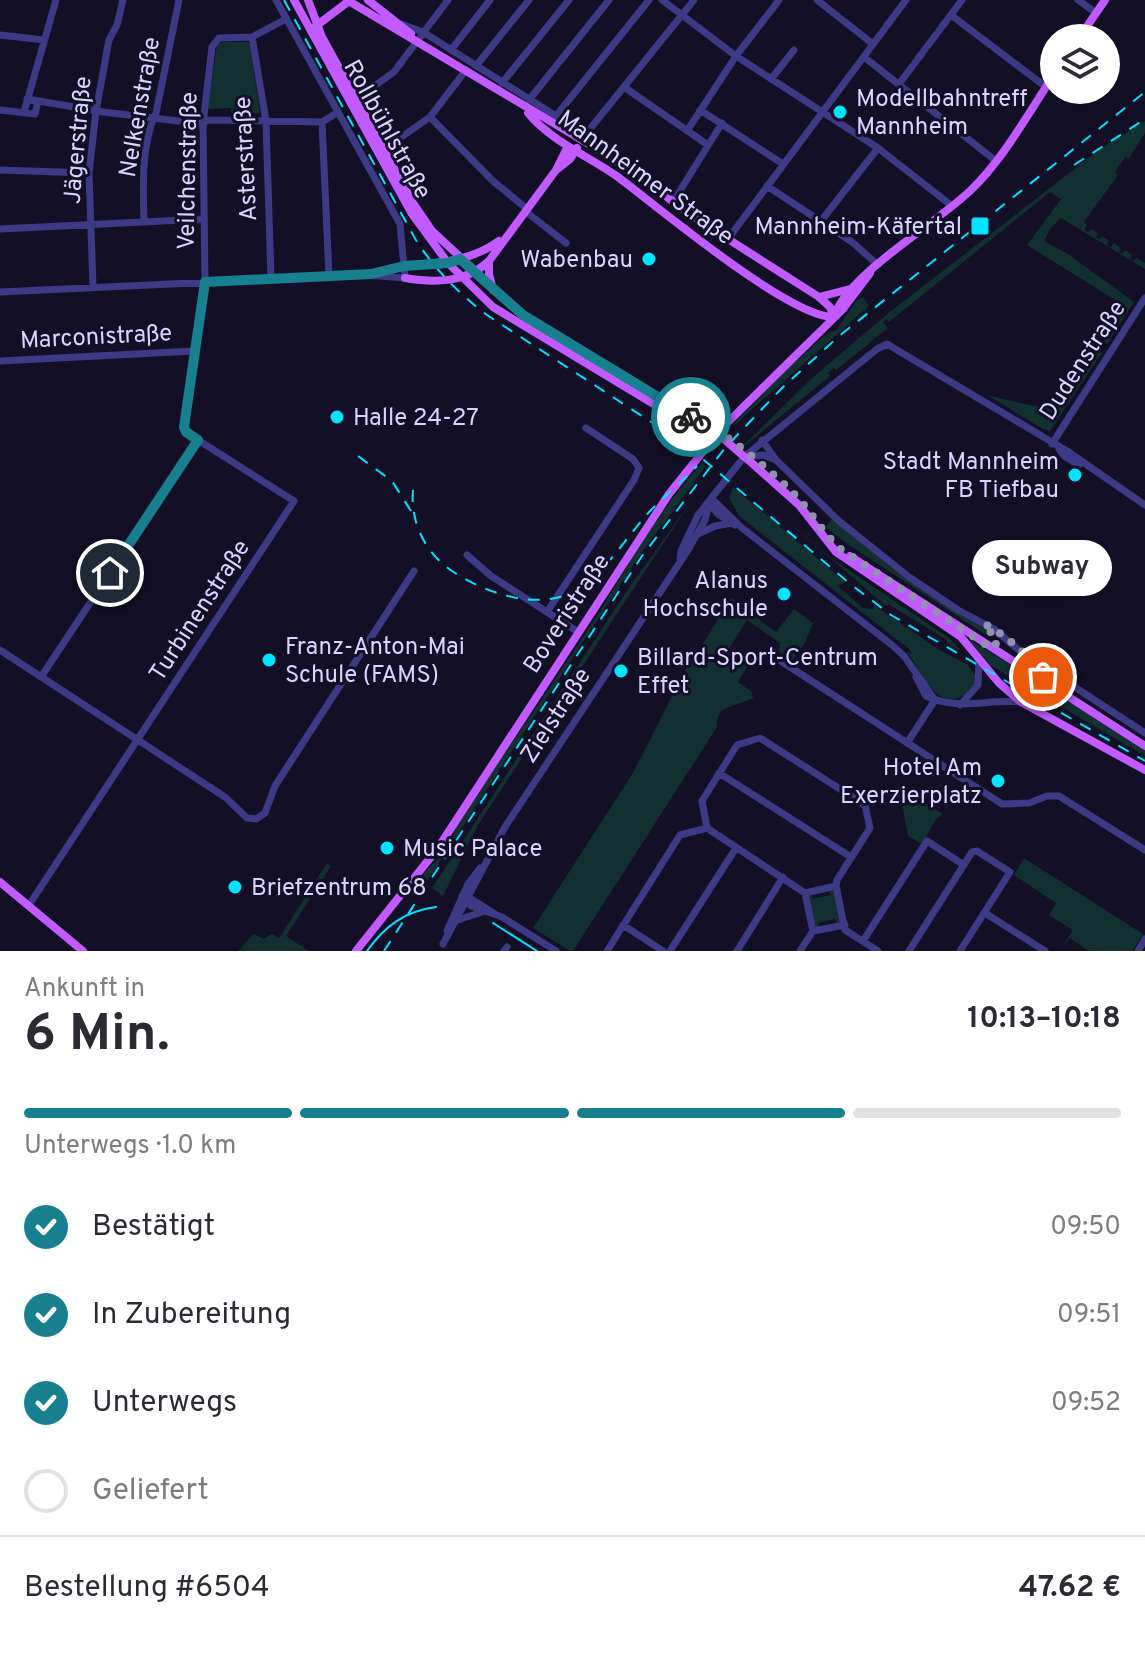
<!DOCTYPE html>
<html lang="de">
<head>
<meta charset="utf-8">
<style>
	body { margin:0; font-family:Overpass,sans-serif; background:#f2f2f3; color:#2b2b33; height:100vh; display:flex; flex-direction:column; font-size:30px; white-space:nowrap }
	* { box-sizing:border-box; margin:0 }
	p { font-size:26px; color:#7c7c81 }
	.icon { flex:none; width:44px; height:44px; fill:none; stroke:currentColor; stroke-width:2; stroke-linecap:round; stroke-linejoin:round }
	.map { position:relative; height:951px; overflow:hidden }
	.details { display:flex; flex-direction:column; background:#fff; flex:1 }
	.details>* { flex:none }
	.buttons { position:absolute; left:1040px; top:24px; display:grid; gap:16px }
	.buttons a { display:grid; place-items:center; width:80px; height:80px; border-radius:50%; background:#fff; box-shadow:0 8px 32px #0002; font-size:40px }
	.pin { position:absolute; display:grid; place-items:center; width:68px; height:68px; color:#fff; margin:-34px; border:4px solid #fff; border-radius:50%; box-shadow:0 2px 8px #0007 }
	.courier { position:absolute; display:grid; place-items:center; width:80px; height:80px; margin:-40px; border:6px solid #187f8f; border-radius:50%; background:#fff; color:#222; box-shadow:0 2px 10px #0007 }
	.bubble { position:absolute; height:56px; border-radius:28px; background:#fff; box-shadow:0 8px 32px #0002; font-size:26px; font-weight:700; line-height:56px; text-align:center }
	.summary em { font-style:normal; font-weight:700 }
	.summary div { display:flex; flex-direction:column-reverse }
	.summary { display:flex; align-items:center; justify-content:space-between; height:136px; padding:0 24px }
	h1 { font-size:52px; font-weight:700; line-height:60px }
	.bar { display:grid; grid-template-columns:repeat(4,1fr); gap:12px 8px; align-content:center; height:96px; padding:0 24px }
	.bar i { height:10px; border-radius:6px; background:#e1e1e2 }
	.bar .selected { background:#187f8f }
	.bar p { grid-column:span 4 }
	.line { display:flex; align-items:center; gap:20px; padding:0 24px; border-top:2px solid #e1e1e2 }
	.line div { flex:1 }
	ol { padding:0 24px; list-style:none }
	li { display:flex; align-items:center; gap:24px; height:88px }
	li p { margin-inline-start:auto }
	li .icon { padding:8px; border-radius:50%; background:#187f8f; color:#fff; stroke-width:4 }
	li:last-child { color:#7c7c81 }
	li i { width:44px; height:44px; border:4px solid #e1e1e2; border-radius:50% }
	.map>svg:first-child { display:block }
	.green { fill:#12302f }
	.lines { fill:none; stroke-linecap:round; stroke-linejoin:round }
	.minor { stroke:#3d3a85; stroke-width:7 }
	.major { stroke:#c25bff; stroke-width:8 }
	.tram { stroke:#00e5ff; stroke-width:2 }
	.rail { stroke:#00e5ff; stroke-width:2; stroke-dasharray:12 10; stroke-linecap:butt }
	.major-bridge { stroke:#c25bff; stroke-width:8 }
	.done { stroke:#948fb3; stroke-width:8; stroke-dasharray:0 14.4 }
	.route { stroke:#187f8f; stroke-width:10 }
	.poi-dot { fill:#00e5ff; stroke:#130f26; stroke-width:3 }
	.labels { text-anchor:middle; stroke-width:6; stroke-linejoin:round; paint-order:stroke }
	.poi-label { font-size:24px; fill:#d9d4ff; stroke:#130f26; text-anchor:start }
	.street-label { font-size:24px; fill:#d9d4ff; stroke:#130f26 }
</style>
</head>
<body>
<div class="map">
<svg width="1145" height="951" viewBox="0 0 1145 951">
	<rect width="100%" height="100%" fill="#130f26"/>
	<path class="green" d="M224,42H247L250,44L260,113L231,114V108L208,109L216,50L219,44Z
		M1145,121V133L1129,158L1125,157L1115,172L1118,175L1084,222L1087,225L1084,230L1088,232L1091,229L1098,233L1096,237L1100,239L1102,236L1109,241L1107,245L1111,247L1114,243L1121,248L1119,252L1122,254L1125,250L1132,255L1130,259L1134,261L1136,258L1145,263V269L1061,218L1050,229L1044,241L1068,254L1134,302L1107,344L1103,342L1125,306L1027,245L1061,199L1050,192L889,322L886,319L883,322L888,328L836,370L834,368L828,373L830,376L737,452L811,379L886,315L1099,150Z
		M863,297L869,306L722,436L784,372L824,336L837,329L856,301Z
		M1097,351L1102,353L1050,431L1043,429L987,395C1058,412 1058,419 1097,351Z
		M702,463L706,466L640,555L425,884L419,879C430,864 454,850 454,830C503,754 555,682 603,606C634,555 661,508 702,463Z
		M739,480L831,558L949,638L962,652L947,643V640L888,604L886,606Z
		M733,487L845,582L838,586L863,608L873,609L874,605L938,649L968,665L977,678C974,687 970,693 961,697C933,708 920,668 907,652L913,654L909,649L739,516L729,498Z
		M690,503L478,825L443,896L432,888L628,589Z
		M832,519L896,572L989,631L986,635L846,543L825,527Z
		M731,598L776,632L794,609L813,623L805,643L793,660L779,652L780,643L747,620L729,649L750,662L738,682L752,692L753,698C737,707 715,704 717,727L573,951H570L533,928L633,773L691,659L697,650H699Z
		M971,640L1145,750V756L990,665L970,641Z
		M902,788L943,814L936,819L922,844L908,836L900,792Z
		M1024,858L1143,934L1132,951H1089L1070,938L1061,949L1073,930L1049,915L1056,903L1014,875Z
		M327,863L331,866L286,936L309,951H238L254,934L263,939L272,934L279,938Z
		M835,889L842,922L837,923L835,919L818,923L819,928H816L808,896L811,895L813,899L830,895L829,891Z"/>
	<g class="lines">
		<path class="minor" d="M662,0L736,56L878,148L952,206
			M817,0L873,44
			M1078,0L1096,13
			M951,15L1046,87
			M401,24L423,32L556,116L560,121L559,127
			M0,35L44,40
			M252,37L266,121L271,279
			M451,50L490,0
			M864,57L996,161
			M476,66L529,0
			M771,79L794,50
			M502,83L569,0
			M899,84L962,0
			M624,87L708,145
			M27,99L103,112L203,124L207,120L322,122L338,112
			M356,99L394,72L448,0
			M529,100L609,0
			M0,110L35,114L38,101
			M700,110L783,164
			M24,112L56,0
			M556,116L649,0
			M430,117L493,181L527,209
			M322,122L329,276
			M687,131L736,56L779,0
			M581,140L694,0
			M383,150L430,117L466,70
			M0,170L89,173
			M767,186L852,242L878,265
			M673,202L722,123
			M525,211L566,243
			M821,221L878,148
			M144,222C143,188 141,144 156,113L179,0
			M0,229L204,219
			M728,239L906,0
			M377,273L404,266
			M93,287L89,173L96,111L109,40L117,25L123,0
			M0,292L366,275L405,278L400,224L276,0
			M0,361L194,351
			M762,440L776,460L839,521L909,577L958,610L994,629L1021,652L1145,733
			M1052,444L1145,298
			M1059,449L1064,456L1079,465
			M746,457L763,455L776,460
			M712,499L742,528L892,645L904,656L935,700
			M709,503L718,514L735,525
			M698,534L715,526L732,523
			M467,555L491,576L578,632
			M680,558L681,551L698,515L744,457L877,349L887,344L1067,451L1145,505
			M547,612L634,480L639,468L633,459L586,428
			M0,650L225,797L247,818L256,819L265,813L275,786L414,571
			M772,651L776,658L1002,804L1029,803L1047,796H1059L1145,850
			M41,677L198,440
			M916,677L926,696C959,711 985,699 1021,702
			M960,705L978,685L979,659
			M907,743L935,700
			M719,773L851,857
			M707,828L805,893L813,931L800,951
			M805,893L836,886
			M462,896L471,906L502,917L556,951
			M468,897L495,914
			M29,905L294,501L198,440L186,432L184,427L205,282L203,124L212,47L219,38L252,37L286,19
			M985,913L1045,951
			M458,920L482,912
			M623,925L663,951
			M447,931L468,884L480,868
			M813,931L845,925
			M863,941L927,841L964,865
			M443,944L505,827L688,550L705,520L709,505
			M504,951L507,947
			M607,951L680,835L707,828L702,801L737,745L760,738L865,805L870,828L837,880L836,886L845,930L878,951
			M670,951L736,848
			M737,951L783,877
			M909,951L972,852L977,851L1010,872L960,951
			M1138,951L1145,939"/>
		<path class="major" d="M294,0L412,214L448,263L493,307L662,409L712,429
			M308,0L322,37L413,203L432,231L523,315L683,414
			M347,0L592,146L650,184L692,216L819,297L830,307L834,317
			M368,0L411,34
			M316,26L349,1
			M1079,38L1105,0
			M528,113C551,141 588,156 618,177C658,207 790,318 834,317
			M556,170L570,159L577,148
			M489,261V274L493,290
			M404,266C438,263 470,262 499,241
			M405,278C435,283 466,283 489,261L556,170L568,146
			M819,297L850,289
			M836,312C852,272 937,223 971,190C1005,157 1028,113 1054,75
			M754,465L799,505L836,552L961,637L999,683L1021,702L1145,770
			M850,556L1145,746
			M0,882L83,951
			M356,951L438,848L669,494L721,429L842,310L870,273"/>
		<path class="tram" d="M493,923L537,951
			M367,951C385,926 405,911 436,907"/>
		<path class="rail" d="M284,0L417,242C436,270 459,294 487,315L685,444L849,583L891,615L1145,761
			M1074,165L1145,119
			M358,456L392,481L411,511
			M413,490C410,523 426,555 455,573C493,597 549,614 587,583C609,565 626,539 644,518C660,499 680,484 697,466
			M384,951L642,556L725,448L782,388L838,337L1145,92"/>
		<path class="major-bridge" d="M712,429L754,465"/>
	</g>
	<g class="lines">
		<path class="done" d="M691,417C718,425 776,475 797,497C813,514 823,534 842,550L991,648L995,647L997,640L984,624C1001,631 1036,661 1043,677"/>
		<path class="route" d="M110,573L198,440L186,432L184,427L205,282L371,274L404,266L448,263L460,259L523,315L691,417"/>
	</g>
	<g class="poi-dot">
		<circle cx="840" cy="112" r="8"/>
		<rect x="970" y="216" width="20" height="20" rx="4"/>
		<circle cx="649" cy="259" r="8"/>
		<circle cx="337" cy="417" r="8"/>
		<circle cx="1075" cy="475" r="8"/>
		<circle cx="784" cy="594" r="8"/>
		<circle cx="269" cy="660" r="8"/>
		<circle cx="621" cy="671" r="8"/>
		<circle cx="998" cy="781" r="8"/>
		<circle cx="387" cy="848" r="8"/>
		<circle cx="235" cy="887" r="8"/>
	</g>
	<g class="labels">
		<g class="poi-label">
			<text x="856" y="106">Modellbahntreff<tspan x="856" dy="28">Mannheim</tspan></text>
			<text x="962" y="234" text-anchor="end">Mannheim-Käfertal</text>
			<text x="633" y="267" text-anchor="end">Wabenbau</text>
			<text x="353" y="425">Halle 24-27</text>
			<text x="1059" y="469" text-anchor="end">Stadt Mannheim<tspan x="1059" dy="28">FB Tiefbau</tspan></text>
			<text x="768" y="588" text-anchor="end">Alanus<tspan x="768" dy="28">Hochschule</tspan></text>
			<text x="285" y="654">Franz-Anton-Mai<tspan x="285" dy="28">Schule (FAMS)</tspan></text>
			<text x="637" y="665">Billard-Sport-Centrum<tspan x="637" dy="28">Effet</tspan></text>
			<text x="982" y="775" text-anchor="end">Hotel Am<tspan x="982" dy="28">Exerzierplatz</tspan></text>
			<text x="403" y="856">Music Palace</text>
			<text x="251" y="895">Briefzentrum 68</text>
		</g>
		<g class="street-label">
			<text transform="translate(139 107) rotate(-80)" y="8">Nelkenstraße</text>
			<text transform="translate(388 129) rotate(61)" y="8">Rollbühlstraße</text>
			<text transform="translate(77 140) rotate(-85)" y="8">Jägerstraße</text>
			<text transform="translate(245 159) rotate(-93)" y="8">Asterstraße</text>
			<text transform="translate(187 171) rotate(-89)" y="8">Veilchenstraße</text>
			<text transform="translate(646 177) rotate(36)" y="8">Mannheimer Straße</text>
			<text transform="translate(96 336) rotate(-3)" y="8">Marconistraße</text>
			<text transform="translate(1082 360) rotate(-57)" y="8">Dudenstraße</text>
			<text transform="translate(199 610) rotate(-57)" y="8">Turbinenstraße</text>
			<text transform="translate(566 613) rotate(-57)" y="8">Boveristraße</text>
			<text transform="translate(555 715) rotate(-57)" y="8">Zielstraße</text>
		</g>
	</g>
</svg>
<div class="buttons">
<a><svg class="icon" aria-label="layers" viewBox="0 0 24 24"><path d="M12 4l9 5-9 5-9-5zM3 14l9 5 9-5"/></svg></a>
</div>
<div class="pin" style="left:1043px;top:677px;background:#ea580c"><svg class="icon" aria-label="bag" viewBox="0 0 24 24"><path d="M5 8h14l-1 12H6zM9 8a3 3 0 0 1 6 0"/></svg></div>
<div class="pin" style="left:110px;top:573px;background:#1f2937"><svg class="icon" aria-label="home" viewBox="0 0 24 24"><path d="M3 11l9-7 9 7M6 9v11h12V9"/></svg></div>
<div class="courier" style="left:691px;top:417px"><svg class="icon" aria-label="bike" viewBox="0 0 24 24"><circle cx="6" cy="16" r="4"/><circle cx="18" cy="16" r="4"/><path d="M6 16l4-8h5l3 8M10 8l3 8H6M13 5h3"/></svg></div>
<div class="bubble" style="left:972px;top:540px;width:140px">Subway</div>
</div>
<section class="details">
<div class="summary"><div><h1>6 Min.</h1><p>Ankunft in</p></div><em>10:13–10:18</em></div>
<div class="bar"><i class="selected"></i><i class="selected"></i><i class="selected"></i><i></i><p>Unterwegs · 1.0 km</p></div>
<ol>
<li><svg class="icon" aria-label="check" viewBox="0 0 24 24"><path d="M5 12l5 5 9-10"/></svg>Bestätigt<p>09:50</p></li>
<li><svg class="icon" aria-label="check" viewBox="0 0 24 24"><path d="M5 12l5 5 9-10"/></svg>In Zubereitung<p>09:51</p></li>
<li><svg class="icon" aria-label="check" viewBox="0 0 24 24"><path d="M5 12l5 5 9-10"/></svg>Unterwegs<p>09:52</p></li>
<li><i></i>Geliefert</li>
</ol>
<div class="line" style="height:104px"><div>Bestellung #6504</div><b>47.62 €</b></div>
</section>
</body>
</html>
